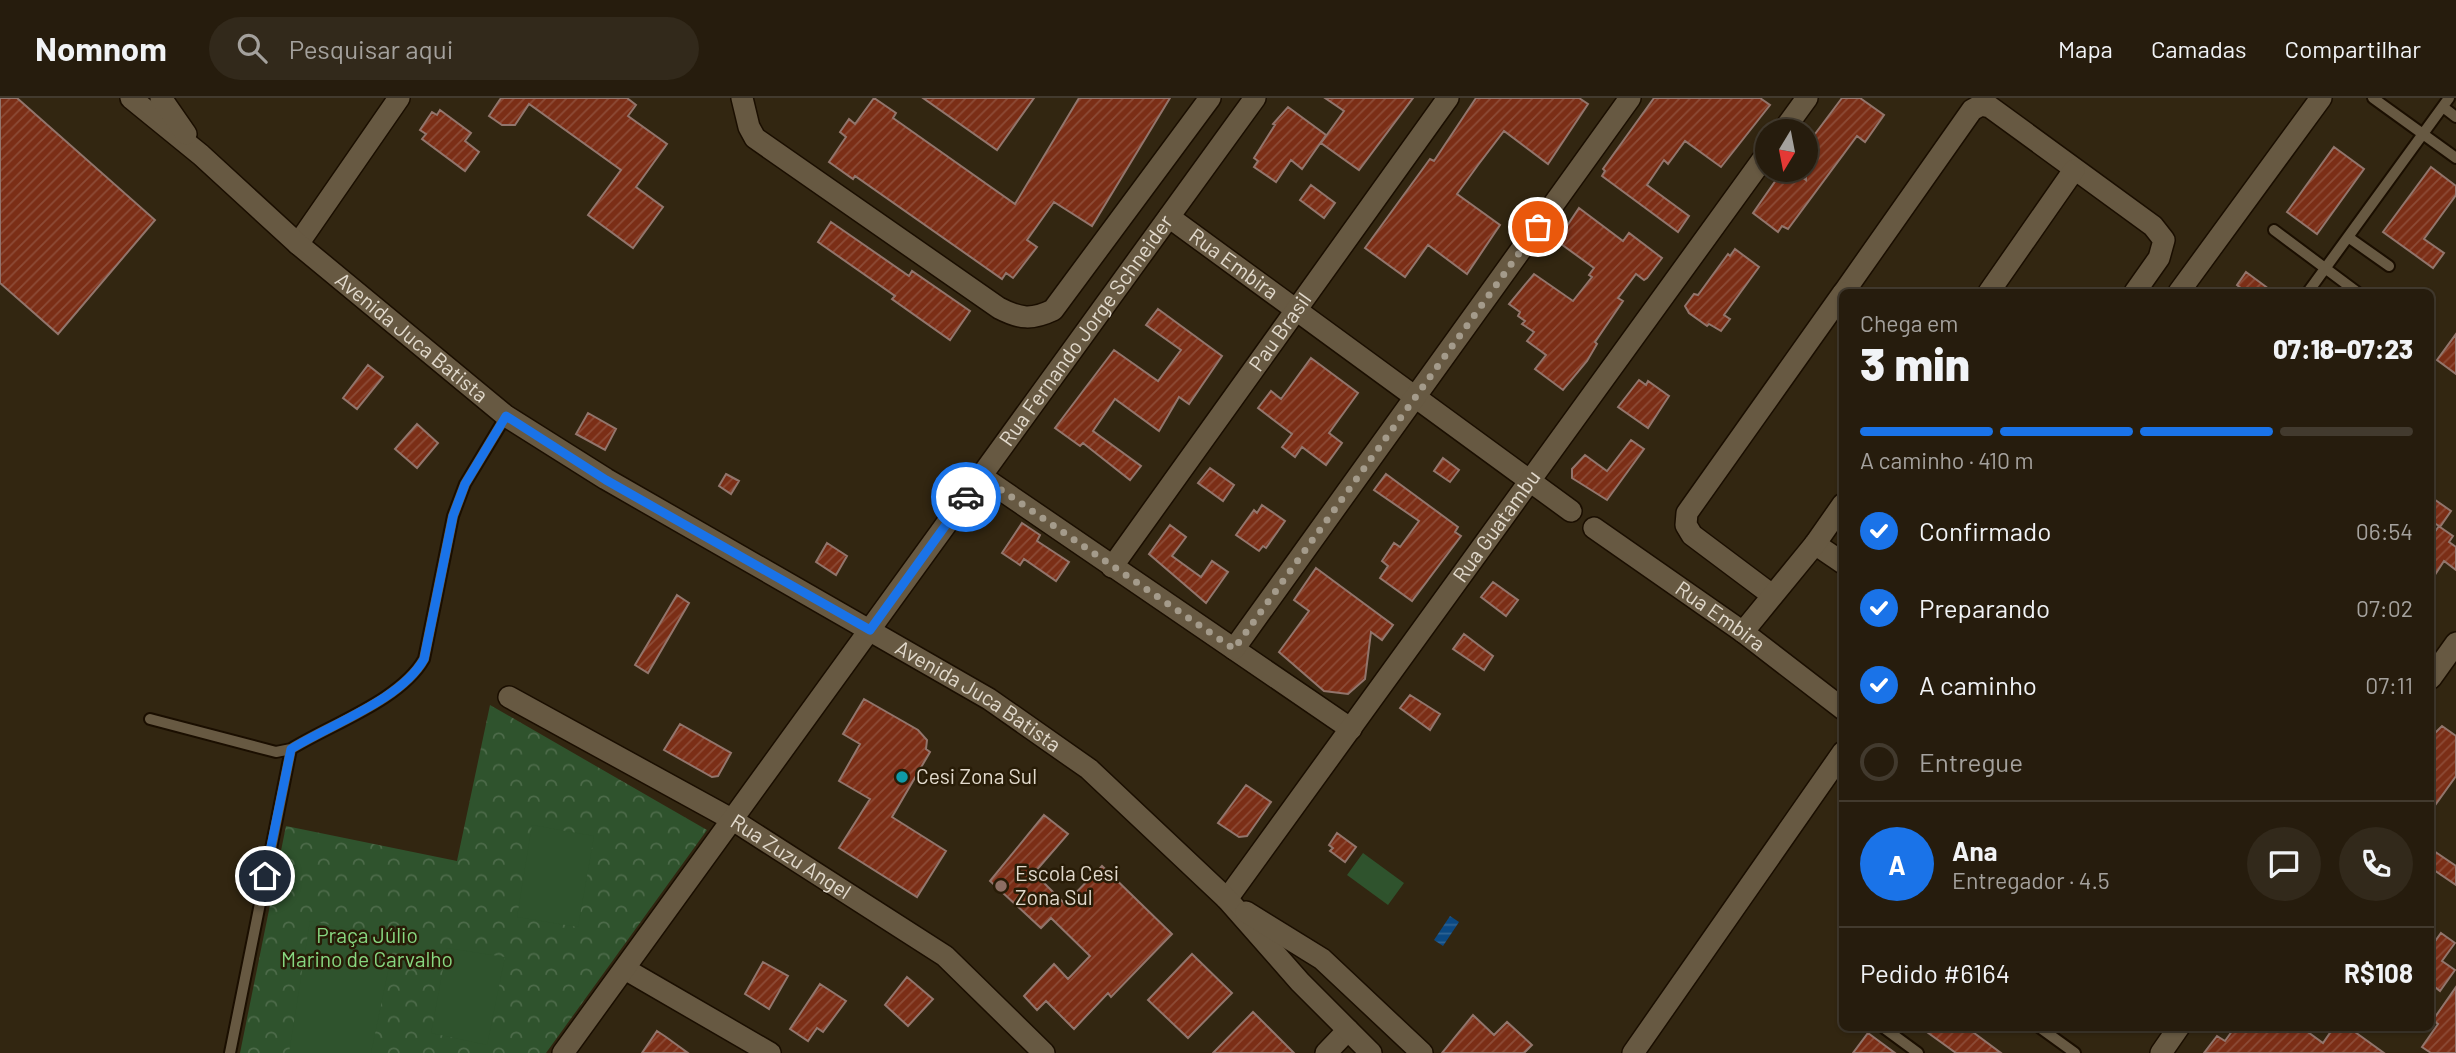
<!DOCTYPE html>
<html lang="pt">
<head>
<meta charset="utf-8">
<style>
	body { margin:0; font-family:Barlow,sans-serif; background:#32291b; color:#f1f3f6; height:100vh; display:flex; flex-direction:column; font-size:26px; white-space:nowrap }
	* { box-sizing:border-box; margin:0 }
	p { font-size:23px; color:#a4a19d }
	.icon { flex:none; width:38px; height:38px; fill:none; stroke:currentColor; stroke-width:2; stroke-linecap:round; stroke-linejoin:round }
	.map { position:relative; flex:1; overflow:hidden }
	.drawer { position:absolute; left:1839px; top:191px; width:595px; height:742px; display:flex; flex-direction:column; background:#261c0d; border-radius:10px; box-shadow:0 2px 5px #0004,0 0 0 2px #423a2e }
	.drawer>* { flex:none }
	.needle { width:46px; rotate:190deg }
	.fabs { position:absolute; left:1755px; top:21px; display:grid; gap:14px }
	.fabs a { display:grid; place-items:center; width:63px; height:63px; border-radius:50%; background:#261c0d; box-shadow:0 2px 5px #0004,0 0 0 2px #423a2e; font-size:35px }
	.pin { position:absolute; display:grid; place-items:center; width:60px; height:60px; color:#fff; margin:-30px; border:4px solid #fff; border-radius:50%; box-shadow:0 2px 7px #0007 }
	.courier { position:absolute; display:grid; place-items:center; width:70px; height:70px; margin:-35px; border:5px solid #1a73e8; border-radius:50%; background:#fff; color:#222; box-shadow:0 2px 9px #0007 }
	.head em { font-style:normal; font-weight:800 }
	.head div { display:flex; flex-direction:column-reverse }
	.head { display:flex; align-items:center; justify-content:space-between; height:119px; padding:0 21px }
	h1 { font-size:46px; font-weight:800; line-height:52px }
	.bar { display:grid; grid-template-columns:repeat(4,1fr); gap:10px 7px; align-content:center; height:84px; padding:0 21px }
	.bar i { height:9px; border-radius:5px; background:#423a2e }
	.bar .selected { background:#1a73e8 }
	.bar p { grid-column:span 4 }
	.line { display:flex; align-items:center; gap:18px; padding:0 21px; border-top:2px solid #423a2e }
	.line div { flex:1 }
	.round { display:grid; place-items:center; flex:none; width:74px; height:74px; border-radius:37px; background:#32291b }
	ol { padding:0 21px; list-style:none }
	li { display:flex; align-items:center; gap:21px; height:77px }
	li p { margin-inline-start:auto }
	li .icon { padding:7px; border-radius:50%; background:#1a73e8; color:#fff; stroke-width:4 }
	li:last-child { color:#a4a19d }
	li i { width:38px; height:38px; border:4px solid #423a2e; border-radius:50% }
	header { display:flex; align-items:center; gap:42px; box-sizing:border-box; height:98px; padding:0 35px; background:#261c0d; border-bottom:2px solid #423a2e }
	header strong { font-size:33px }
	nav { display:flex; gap:38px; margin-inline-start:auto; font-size:24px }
	.search { width:490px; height:63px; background:#32291b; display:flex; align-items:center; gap:18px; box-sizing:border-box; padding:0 24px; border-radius:38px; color:#a4a19d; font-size:26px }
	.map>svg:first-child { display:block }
	.park { fill:url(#park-crowns) }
	.pitch { fill:#2f532d }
	.water { fill:url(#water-rules) }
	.building { fill:url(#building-hatch); stroke:#92756c; stroke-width:2 }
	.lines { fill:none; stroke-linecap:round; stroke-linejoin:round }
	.lane-casing { stroke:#1a0e00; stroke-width:14 }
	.street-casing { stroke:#1a0e00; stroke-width:24 }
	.secondary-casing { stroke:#1a0e00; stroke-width:24 }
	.lane { stroke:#675942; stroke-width:10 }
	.street { stroke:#675942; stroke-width:21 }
	.secondary { stroke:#675942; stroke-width:21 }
	.done { stroke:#a49b8b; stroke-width:7; stroke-dasharray:0 12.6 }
	.route { stroke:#1a73e8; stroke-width:9 }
	.culture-dot { fill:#0f9aa8; stroke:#281c07; stroke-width:2.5 }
	.education-dot { fill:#8d6e63; stroke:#281c07; stroke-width:2.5 }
	.labels { text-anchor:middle; stroke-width:5; stroke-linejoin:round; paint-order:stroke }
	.street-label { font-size:21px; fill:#e2dacd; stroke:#281c07 }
	.poi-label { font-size:21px; fill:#e2dacd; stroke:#281c07; text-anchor:start }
	.park-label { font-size:21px; fill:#87d780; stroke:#281c07 }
</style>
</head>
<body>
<header>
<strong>Nomnom</strong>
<div class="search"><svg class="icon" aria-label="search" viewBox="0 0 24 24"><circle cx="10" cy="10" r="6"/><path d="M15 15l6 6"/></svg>Pesquisar aqui</div>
<nav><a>Mapa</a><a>Camadas</a><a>Compartilhar</a></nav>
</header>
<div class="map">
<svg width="2456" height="955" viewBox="0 0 2456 955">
	<defs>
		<pattern id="park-crowns" width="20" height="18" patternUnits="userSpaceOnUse" patternTransform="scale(1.75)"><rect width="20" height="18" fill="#2f532d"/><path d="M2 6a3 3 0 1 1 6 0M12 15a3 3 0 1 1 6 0" fill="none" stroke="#4d6b4a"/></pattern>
		<pattern id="water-rules" width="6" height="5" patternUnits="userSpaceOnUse" patternTransform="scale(1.75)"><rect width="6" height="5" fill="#0b4983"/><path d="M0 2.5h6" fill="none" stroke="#2e6393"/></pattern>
		<pattern id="building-hatch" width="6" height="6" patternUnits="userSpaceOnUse" patternTransform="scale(1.75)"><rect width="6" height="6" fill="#7b2e16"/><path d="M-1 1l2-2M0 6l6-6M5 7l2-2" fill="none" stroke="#8d4c37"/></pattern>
	</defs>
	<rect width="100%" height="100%" fill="#322611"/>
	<path class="park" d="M490,607L707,732L546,955H240L286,728L457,763Z"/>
	<path class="pitch" d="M532,727L594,738L578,829L517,819Z
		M1363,755L1404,785L1388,807L1347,777Z
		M310,823L395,840L371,955H289Z
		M447,850L505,859L487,947L431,935Z"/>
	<path class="water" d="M1450,818L1459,824L1443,848L1434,842Z"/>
	<path class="building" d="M0,0H17L155,122L58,236L0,185Z
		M501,0H627L636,7L628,18L667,46L636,89L663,109L633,150L588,117L621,72L529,6L515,27H502L489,18Z
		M874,0L896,15L893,20L1015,106L1079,0H1170L1092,128L1054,104L1027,142L1037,149L1013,180L1006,175L1002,181L855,78L853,81L829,64L846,39L840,34L849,21L855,26Z
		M923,0H1034L997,52Z
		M1325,0H1413L1359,72L1321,45L1344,13Z
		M1476,0H1579L1588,6L1548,66L1504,33L1478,67L1457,96L1500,127L1467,176L1428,147L1405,179L1365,150L1430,61L1434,63Z
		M1654,0H1760L1770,7L1721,69L1685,43L1668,66L1664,62L1647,87L1689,118L1678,134L1602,78L1605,73L1603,71Z
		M1842,0H1860L1884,17L1865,44L1857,38L1788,131L1782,128L1778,134L1753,115L1783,72H1792L1806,82V48Z
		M1288,9L1326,37L1302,71L1291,62L1276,84L1254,69L1258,63L1254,60L1275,27L1273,26Z
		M440,12L471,35L465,43L479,54L465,73L422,41L426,36L420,32L432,14L437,17Z
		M2334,49L2364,71L2317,136L2287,114Z
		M2431,69L2456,88V97L2424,141L2444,155L2433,170L2383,134Z
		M1311,87L1335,105L1324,120L1300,102Z
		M1579,110L1623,143L1629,135L1662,160L1647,180L1644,182L1636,176L1618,200L1623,203L1595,244L1597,246L1587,263L1563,292L1535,271L1546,257L1527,243L1534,234L1522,226L1525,223L1518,218L1520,214L1509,206L1534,176L1573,203L1592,179L1589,177L1594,170L1557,143Z
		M831,124L909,178L912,173L970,213L950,242L892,201L895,198L818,144Z
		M1735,151L1759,169L1724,217L1730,221L1721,233L1709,226L1707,228L1689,215L1685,208L1694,196L1698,197L1728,156L1730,158Z
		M2246,174L2273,194H2246L2237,187Z
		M1158,211L1222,258L1189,306L1179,299L1159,333L1115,301L1093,333L1141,368L1130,382L1083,345L1080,348L1055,330L1114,252L1158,283L1181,252L1146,227Z
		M2456,236V276L2437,262Z
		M1311,260L1358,295L1329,335L1342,345L1326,367L1302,349L1295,359L1282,349L1292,336L1258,310L1271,293L1281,301Z
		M368,267L383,279L357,311L343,300Z
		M1639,282L1646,287L1648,283L1669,298L1648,330L1618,309Z
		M588,315L616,331L605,352L576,336Z
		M417,326L438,345L417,370L395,351Z
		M1631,342L1644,351L1607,402L1572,380V371L1585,357L1607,373Z
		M1443,360L1459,372L1450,384L1434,373Z
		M1210,370L1234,387L1223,403L1198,385Z
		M726,376L739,383L731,396L719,388Z
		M1386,376L1458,429L1455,434L1461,438L1412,503L1380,480L1388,468L1382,463L1394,445L1400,449L1419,423L1374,392Z
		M2431,399L2451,413L2440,429L2453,438L2449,444L2456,449V472L2444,463L2431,483V439L2439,428L2431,423Z
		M1262,407L1285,423L1266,450L1263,448L1259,453L1236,437L1254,412L1257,415Z
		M1022,425L1040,437L1037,443L1069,464L1056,483L1024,461L1020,467L1002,455Z
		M1170,427L1186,439L1172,458L1201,479L1212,463L1228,474L1206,505L1149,456Z
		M827,445L847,458L836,477L816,464Z
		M1316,470L1393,527L1382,542L1371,534L1365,581L1348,596L1324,593L1279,554L1309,513L1294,502Z
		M1493,484L1518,502L1506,518L1481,499Z
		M677,497L689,505L648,575L635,567Z
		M1464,536L1493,558L1484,572L1453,551Z
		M1410,597L1440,616L1430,632L1400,610Z
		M864,601L918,632L927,642L926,651L930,654L892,719L946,753L917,799L839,750L870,701L839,683L860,646L843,636Z
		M680,626L731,655L718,678L712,679L664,652Z
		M2442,628L2456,638V678L2431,713V639Z
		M1246,687L1271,704L1247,738L1239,739L1218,725Z
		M1044,717L1068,736L1034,775L1065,806L1102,768L1172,836L1111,899L1108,895L1074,931L1046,903L1037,912L1024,898L1054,866L1068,881L1090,858L1051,820L1041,830L990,783Z
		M1337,735L1356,749L1345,764L1330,753L1333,750L1329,747Z
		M2431,751L2456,768V787L2431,770Z
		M2441,835L2455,845L2442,863L2455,872L2440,893L2431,886V849Z
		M1192,856L1232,895L1188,940L1148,902Z
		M763,864L788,878L769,911L745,896Z
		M907,879L933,901L908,928L885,907Z
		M820,886L846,903L823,934L817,930L808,943L790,931Z
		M2456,889V955H2431L2422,949L2438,926L2433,922Z
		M1253,914L1294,955H1213Z
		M1473,917L1494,937L1507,924L1532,947L1524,955H1442Z
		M1920,929H1966L2001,955H1956Z
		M2235,929H2301L2323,945L2334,929H2348L2384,955H2204L2217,938L2225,943Z
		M657,933L666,939L688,955H642Z
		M1868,935L1895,955H1853Z"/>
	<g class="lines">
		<g class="lane-casing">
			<path id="lane" d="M2373,0L2456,60
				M2443,9L2456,19
				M2274,132L2357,194
				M2348,139L2389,168
				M2308,194L2449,0
				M150,621L276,654L291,651C331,626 401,602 424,561L453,418L465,386L506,318
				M2039,929L2075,955
				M1884,930L1918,955
				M230,955L291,651"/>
		</g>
		<g class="street-casing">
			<g id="street">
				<path d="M742,0L749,29L755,40L999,210C1020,221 1032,222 1053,212L1210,0"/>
				<path d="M1783,33L1807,0"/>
				<path id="s1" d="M1169,119L1571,413"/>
				<path d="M298,146L399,0"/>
				<path d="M1844,194L1972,12L1981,7L1990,9L2153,128L2164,142L2159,160L2135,194"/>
				<path d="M1989,194L2074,72"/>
				<path d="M2179,194L2321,0"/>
				<path d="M981,378L1351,631"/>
				<path id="s2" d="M1594,430L1743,534L1843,611"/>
				<path d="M1815,446L1843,465"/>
				<path id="s3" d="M1112,469L1448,0"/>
				<path d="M1772,497L1692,437L1686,427L1687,415L1843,195"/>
				<path d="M1743,534L1815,446L1843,406"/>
				<path d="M1234,551L1630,0"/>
				<path d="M2431,580L2456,545"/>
				<path id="s4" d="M509,599L733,722L945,858L1044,955"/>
				<path id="s5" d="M1227,801L1768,54"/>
				<path d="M625,871L770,955"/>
				<path id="s6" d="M563,955L1255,0"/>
				<path d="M1326,955L1348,932"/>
				<path d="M1633,955L1843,654"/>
				<path d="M2161,955L2179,929"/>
			</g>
		</g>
		<g class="secondary-casing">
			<g id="secondary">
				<path id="s7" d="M131,0L201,57L298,146L506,318L606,381L989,601L1089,671L1227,801L1300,884L1371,955"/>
				<path d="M161,0L186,36"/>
				<path d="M1246,814L1322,861L1422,955"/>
			</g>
		</g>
		<use href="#lane" class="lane"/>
		<use href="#street" class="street"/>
		<use href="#secondary" class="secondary"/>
	</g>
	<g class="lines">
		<path class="done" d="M966,399L981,378L1234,551L1538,129"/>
		<path class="route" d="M265,778L291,651C331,626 401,602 424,561L453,418L465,386L506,318L606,382L870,532L966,399"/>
	</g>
	<circle class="culture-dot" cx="902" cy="679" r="7"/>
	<circle class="education-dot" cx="1001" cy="788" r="7"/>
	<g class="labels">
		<g class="street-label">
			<text dy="7" stroke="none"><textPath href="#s1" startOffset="80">Rua Embira</textPath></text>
			<text dy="7" stroke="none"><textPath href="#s6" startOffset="892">Rua Fernando Jorge Schneider</textPath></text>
			<text dy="7" stroke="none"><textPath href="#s3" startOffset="289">Pau Brasil</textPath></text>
			<text dy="7" stroke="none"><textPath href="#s7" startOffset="369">Avenida Juca Batista</textPath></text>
			<text dy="7" stroke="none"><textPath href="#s5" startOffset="460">Rua Guatambu</textPath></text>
			<text dy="7" stroke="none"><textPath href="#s2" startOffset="154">Rua Embira</textPath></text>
			<text dy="7" stroke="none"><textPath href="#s7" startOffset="1041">Avenida Juca Batista</textPath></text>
			<text dy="7" stroke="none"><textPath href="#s4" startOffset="324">Rua Zuzu Angel</textPath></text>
		</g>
		<g class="poi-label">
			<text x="916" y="686">Cesi Zona Sul</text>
			<text x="1015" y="783">Escola Cesi<tspan x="1015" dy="24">Zona Sul</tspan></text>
		</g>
		<g class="park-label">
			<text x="367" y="845">Praça Júlio<tspan x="367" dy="24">Marino de Carvalho</tspan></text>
		</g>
	</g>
</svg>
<div class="fabs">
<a><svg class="needle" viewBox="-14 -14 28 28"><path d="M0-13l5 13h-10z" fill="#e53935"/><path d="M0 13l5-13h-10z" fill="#a4a19d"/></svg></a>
</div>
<div class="pin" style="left:1538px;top:129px;background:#ea580c"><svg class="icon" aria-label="bag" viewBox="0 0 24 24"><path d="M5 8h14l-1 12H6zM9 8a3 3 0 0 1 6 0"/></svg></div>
<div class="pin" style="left:265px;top:778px;background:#1f2937"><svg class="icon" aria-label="home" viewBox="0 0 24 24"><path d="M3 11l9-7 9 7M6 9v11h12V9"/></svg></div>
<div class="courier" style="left:966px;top:399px"><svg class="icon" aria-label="car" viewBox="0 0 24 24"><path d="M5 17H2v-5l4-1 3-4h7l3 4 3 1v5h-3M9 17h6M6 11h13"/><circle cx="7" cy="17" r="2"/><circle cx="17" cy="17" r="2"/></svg></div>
<section class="drawer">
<div class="head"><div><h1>3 min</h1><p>Chega em</p></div><em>07:18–07:23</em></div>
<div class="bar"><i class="selected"></i><i class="selected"></i><i class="selected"></i><i></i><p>A caminho · 410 m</p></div>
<ol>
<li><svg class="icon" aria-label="check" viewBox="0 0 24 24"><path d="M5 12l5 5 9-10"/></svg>Confirmado<p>06:54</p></li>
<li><svg class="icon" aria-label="check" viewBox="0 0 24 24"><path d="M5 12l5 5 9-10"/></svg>Preparando<p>07:02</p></li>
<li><svg class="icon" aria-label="check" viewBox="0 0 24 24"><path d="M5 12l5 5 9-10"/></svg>A caminho<p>07:11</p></li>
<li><i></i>Entregue</li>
</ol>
<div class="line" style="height:126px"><b class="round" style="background:#1a73e8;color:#fff">A</b><div><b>Ana</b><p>Entregador · 4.5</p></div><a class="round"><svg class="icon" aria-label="chat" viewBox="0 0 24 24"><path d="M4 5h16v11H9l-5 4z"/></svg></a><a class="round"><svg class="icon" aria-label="phone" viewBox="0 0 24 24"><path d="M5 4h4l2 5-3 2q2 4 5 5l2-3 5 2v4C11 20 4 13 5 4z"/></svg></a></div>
<div class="line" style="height:91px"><div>Pedido #6164</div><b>R$108</b></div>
</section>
</div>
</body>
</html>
